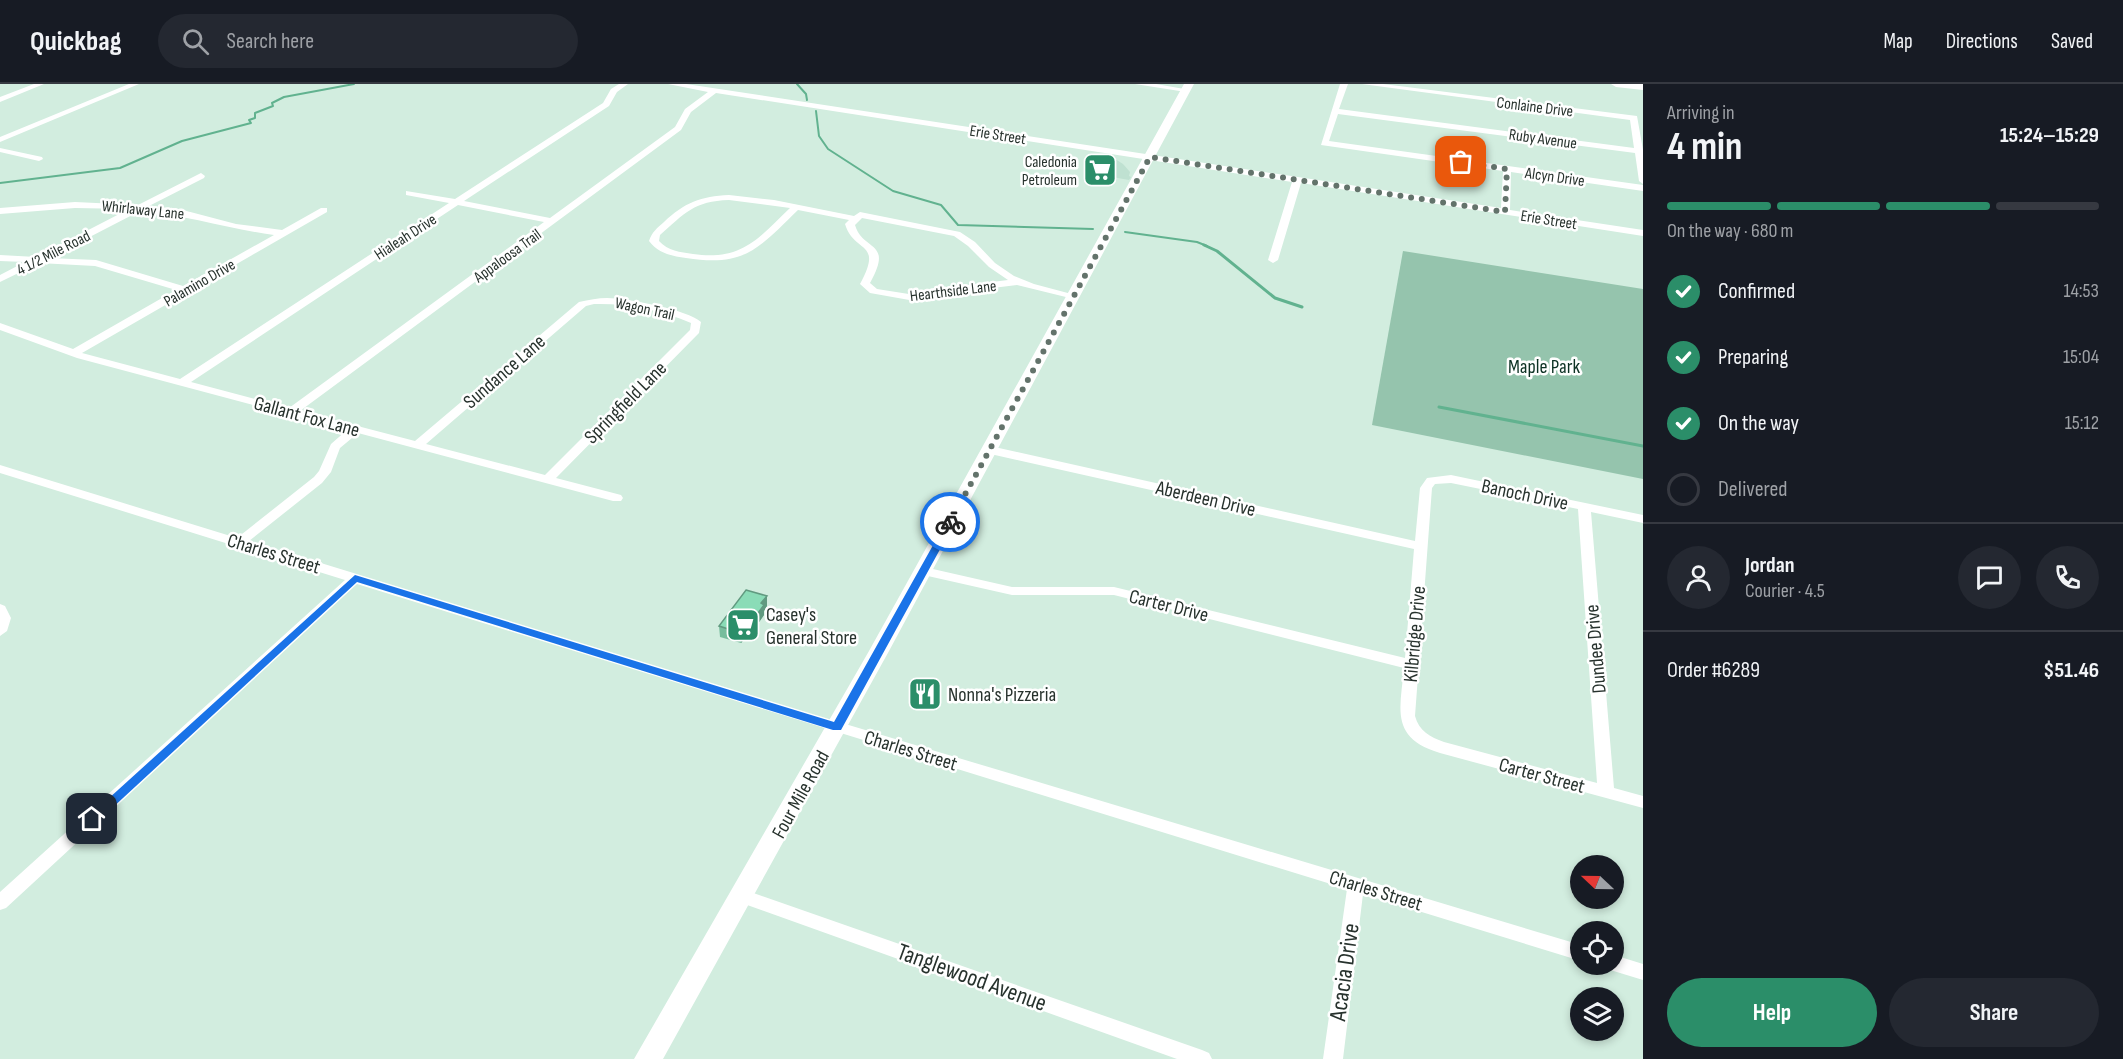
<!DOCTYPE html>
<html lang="en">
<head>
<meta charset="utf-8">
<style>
	body { margin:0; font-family:"Sofia Sans Condensed",sans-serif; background:#242831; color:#f1f3f6; height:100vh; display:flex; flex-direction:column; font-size:22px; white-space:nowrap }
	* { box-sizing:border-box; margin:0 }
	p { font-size:20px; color:#9ea1a6 }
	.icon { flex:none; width:33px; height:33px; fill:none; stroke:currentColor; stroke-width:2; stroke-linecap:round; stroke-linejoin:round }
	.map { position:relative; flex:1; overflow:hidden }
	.side { display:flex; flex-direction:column; background:#171b24; width:480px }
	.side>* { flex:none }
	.needle { width:39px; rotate:292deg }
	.tools { position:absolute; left:1570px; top:771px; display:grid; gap:12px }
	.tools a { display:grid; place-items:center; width:54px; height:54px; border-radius:50%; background:#171b24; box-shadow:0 3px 9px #0003; font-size:30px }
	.pin { position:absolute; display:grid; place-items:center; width:51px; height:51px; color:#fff; margin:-26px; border-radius:12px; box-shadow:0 3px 9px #0006 }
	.courier { position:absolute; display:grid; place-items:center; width:60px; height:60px; margin:-30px; border:4px solid #1a73e8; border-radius:50%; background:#fff; color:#222; box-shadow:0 2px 8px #0007 }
	.head em { font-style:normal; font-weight:700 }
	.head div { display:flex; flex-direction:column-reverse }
	.head { display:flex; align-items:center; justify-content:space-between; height:102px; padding:0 24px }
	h1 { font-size:39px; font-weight:700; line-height:45px }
	.bar { display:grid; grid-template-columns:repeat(4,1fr); gap:9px 6px; align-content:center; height:72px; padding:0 24px }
	.bar i { height:8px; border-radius:4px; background:#363941 }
	.bar .active { background:#2b8e69 }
	.bar p { grid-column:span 4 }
	.line { display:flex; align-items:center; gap:15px; padding:0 24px; border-top:2px solid #363941 }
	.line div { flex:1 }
	.round { display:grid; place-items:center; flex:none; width:63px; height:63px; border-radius:32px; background:#242831 }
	ol { padding:0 24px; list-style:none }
	li { display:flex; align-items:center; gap:18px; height:66px }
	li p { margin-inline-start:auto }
	li .icon { padding:6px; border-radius:50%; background:#2b8e69; color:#fff; stroke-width:4 }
	li:last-child { color:#9ea1a6 }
	li i { width:33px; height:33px; border:3px solid #363941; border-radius:50% }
	.button { display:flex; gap:12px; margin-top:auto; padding:12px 24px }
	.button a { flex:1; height:69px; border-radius:36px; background:#2b8e69; color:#fff; font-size:24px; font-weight:700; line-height:69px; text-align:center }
	.button a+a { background:#242831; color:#f1f3f6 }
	header { display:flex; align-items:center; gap:36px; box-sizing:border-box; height:84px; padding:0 30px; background:#171b24; border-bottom:2px solid #363941 }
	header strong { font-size:28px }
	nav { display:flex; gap:33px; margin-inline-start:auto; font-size:21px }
	.search { width:420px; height:54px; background:#242831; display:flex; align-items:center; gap:15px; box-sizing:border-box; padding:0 21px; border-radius:33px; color:#9ea1a6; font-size:22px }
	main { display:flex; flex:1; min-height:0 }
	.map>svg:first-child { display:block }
	.built { fill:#bfe1d1 }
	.green { fill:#95c4ad }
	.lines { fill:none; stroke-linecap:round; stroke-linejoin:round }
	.stream-far1 { stroke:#61b28f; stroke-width:2 }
	.stream { stroke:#61b28f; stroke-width:3 }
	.minor { fill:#fff; fill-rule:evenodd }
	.secondary { fill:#fff; fill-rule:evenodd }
	.wall { fill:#77bd9d }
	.shaded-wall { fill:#619a80 }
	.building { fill:#8adcb7; stroke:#619a80; stroke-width:1.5 }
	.route { fill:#1a73e8 }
	.done { stroke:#63736b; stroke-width:6; stroke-dasharray:0 10.8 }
	.labels { text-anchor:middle; stroke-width:5; stroke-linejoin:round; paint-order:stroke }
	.far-street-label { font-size:16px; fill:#27322d; stroke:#fff }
	.far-poi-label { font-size:16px; fill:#27322d; stroke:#fff; text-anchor:end }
	.park-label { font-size:20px; fill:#0d3224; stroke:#fff }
	.street-label { font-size:20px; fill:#27322d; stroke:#fff }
	.poi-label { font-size:20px; fill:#27322d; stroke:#fff; text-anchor:start }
	.near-street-label { font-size:24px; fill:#27322d; stroke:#fff }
</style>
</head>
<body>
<header>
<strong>Quickbag</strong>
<div class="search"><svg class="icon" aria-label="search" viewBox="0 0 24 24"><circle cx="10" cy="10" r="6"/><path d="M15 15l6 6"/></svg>Search here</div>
<nav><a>Map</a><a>Directions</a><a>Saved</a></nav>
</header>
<main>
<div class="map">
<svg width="1643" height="975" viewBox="0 0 1643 975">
	<rect width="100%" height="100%" fill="#d2eddf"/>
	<path class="built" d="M1091,70L1112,73L1123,80L1130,88L1129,92L1131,93L1129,96L1101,91L1090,83L1087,72Z"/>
	<path class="green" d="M1403,167L1643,205V395L1372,341Z"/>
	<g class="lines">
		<path class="stream-far1" d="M797,0L806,10L807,16
			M816,27L819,52L828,65L893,107L941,121L958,141L1093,145
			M0,99L120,84L182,57L251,39L249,36L255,34V29L273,22L272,19L284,13L354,0
			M1125,148L1197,158L1207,162"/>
		<path class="stream" d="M1204,161L1217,167L1275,214L1302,223
			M1439,323L1643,362"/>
		<path class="minor" d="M34,0H44L0,18V13Z
			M129,0H139L0,58V53Z
			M619,0H628L617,8L609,22L464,117L550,134L675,43L685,25L708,8L668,0H686L1501,124L1503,87L1321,61L1340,0H1348L1339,25L1634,64L1630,36L1362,0H1383L1637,32L1643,66V100L1639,97L1635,69L1338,30L1329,57L1643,101V107L1511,88L1510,126L1643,146V152L1301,99L1278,176L1273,179L1268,176L1292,98L716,9L691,28L681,46L300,327L415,357L579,218C589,216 598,214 607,214C627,214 688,226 701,238L699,249L556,394L621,411L623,414L621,417H613L358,349L340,364L331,388L322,399L249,457L842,639L1581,861V877L1363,810L1343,975H1323L1347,805L357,500L6,824L0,826V808L345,496L0,389V381L237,454L314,393L319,387L331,360L347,346L77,274L0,246V239L73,265L176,206L95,182L39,179L0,198V191L25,178L0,177V171L36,173L129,125L75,124L0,130V124L75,118L138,121L201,89L205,92L204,94L149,122L179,125L236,140L282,146L321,124H327V128L82,269L180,295L449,119L406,111V107L455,115L603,19L611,5ZM458,121L544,138L289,324L191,298ZM140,127C186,131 229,145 274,151L183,202L96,176L49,174ZM594,220C626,219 662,226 691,239L690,246L545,391L426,360L586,222Z
			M1135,0H1156L1190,6L1186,8Z
			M0,64L42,73L43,75L39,77L0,68Z
			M729,111L774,116L854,132L860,128L960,148L975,158L995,179L1014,192L1034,200L1079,212L1074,215L1017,201L952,209L915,217L870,209L860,200C884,156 854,170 845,140L849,136L798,126C758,165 745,183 686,174C671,172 658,169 649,157C652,148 657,144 664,138C684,119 701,112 729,111ZM729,116L790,124C758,155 741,177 693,170C680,168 668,167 659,157L660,151C685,129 694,117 729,116ZM862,134L954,152L968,162L989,183L1008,196L952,203L915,211L877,205L870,199C894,156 863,168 855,141Z
			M990,362L1415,457L1420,404L1427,394L1451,391L1643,431V439L1591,428L1614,704L1643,712V724L1440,669C1390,654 1400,626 1404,584L1114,511H1012L919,490L917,487L919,484L924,483L1012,503H1114L1405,574L1414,465L986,369L984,366ZM1451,399L1578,425L1597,699L1444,658C1430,653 1419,647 1415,632L1432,404L1435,400Z
			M0,520L5,522L11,534L7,547L0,552Z
			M742,805L1202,966L1209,969L1212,975H1177L736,817L733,812L736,807Z
			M1614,871L1643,880V896L1607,885L1605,880H1614Z"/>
		<path class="secondary" d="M1184,0H1194L889,567L663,975H634L869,567Z
			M1611,0H1643V6L1616,3Z"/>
	</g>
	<path class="wall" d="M767,512V522L764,527V531L750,551L747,552L741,559L720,553L719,542Z"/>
	<path class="shaded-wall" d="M767,512V522L764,527V531L750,551V540L761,519Z
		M746,541L747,552L741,559V549Z"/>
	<path class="building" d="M746,506L767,512L761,519L764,521L750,540L746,541L741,549L719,542Z"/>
	<path class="route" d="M950,436L955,438L841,646H833L357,498L97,738L92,740L86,735L355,491L834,638L946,438Z"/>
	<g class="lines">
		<path class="done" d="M950,438L1150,73L1505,128L1507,85L1461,78"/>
	</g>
	<defs>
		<g id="supermarket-square" transform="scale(1.725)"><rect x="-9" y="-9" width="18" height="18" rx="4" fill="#2b8e69" stroke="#fff"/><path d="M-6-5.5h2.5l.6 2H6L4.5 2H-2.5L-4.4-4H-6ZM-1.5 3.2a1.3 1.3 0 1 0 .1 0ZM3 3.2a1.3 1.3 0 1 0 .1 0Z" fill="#fff"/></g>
		<g id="restaurant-square" transform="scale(1.725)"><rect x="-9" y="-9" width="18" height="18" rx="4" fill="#2b8e69" stroke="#fff"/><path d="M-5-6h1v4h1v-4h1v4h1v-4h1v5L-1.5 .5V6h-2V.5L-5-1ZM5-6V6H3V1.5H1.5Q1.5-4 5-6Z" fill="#fff"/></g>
	</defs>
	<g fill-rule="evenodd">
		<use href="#supermarket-square" x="1100" y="86"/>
		<use href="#supermarket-square" x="743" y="541"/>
		<use href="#restaurant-square" x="925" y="610"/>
	</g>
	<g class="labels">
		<g class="far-street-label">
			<text transform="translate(1535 22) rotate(7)" y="6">Conlaine Drive</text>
			<text transform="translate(998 50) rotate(9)" y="6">Erie Street</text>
			<text transform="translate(1543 54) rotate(8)" y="6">Ruby Avenue</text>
			<text transform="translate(1555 92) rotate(8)" y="6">Alcyn Drive</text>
			<text transform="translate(143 125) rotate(6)" y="6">Whirlaway Lane</text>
			<text transform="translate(1549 135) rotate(9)" y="6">Erie Street</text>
			<text transform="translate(405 152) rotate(-33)" y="6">Hialeah Drive</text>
			<text transform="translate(53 168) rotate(-27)" y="6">4 1/2 Mile Road</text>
			<text transform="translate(507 171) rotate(-36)" y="6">Appaloosa Trail</text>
			<text transform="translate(199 198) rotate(-30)" y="6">Palamino Drive</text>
			<text transform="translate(953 206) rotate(-7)" y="6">Hearthside Lane</text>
			<text transform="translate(645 224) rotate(12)" y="6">Wagon Trail</text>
		</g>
		<g class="far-poi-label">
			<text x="1077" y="83">Caledonia<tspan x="1077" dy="18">Petroleum</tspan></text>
		</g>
		<g class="park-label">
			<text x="1544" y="289">Maple Park</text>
		</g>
		<g class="street-label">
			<text transform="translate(504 287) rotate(-41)" y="7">Sundance Lane</text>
			<text transform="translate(625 318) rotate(-45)" y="7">Springfield Lane</text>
			<text transform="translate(307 332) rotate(15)" y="7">Gallant Fox Lane</text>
			<text transform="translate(1525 410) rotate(12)" y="7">Banoch Drive</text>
			<text transform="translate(1206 414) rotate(13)" y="7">Aberdeen Drive</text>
			<text transform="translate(274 469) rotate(17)" y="7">Charles Street</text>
			<text transform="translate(1169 521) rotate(14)" y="7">Carter Drive</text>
			<text transform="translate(1414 550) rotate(-85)" y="7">Kilbridge Drive</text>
			<text transform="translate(1595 565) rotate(-95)" y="7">Dundee Drive</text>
			<text transform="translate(911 666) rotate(17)" y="7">Charles Street</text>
			<text transform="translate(1542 691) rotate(15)" y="7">Carter Street</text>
			<text transform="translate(800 710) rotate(-61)" y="7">Four Mile Road</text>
			<text transform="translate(1376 806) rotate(17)" y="7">Charles Street</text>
		</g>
		<g class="poi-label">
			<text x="766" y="537">Casey's<tspan x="766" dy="23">General Store</tspan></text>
			<text x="948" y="617">Nonna's Pizzeria</text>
		</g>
		<g class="near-street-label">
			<text transform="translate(1344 888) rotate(-82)" y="8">Acacia Drive</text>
			<text transform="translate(972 893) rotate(20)" y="8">Tanglewood Avenue</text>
		</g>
	</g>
</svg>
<div class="tools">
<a><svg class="needle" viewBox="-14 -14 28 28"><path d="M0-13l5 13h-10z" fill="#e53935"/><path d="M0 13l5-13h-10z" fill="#9ea1a6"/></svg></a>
<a><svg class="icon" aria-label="locate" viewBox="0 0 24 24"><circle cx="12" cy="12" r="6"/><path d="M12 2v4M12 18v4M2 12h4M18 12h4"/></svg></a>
<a><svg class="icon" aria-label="layers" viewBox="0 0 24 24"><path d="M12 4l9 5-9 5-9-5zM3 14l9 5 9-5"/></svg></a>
</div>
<div class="pin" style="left:1461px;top:78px;background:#ea580c"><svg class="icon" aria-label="bag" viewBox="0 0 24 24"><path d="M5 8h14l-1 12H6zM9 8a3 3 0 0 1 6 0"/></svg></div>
<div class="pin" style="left:92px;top:735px;background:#1f2937"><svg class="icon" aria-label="home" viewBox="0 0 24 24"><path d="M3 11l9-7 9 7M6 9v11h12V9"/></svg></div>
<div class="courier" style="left:950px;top:438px"><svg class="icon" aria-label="bike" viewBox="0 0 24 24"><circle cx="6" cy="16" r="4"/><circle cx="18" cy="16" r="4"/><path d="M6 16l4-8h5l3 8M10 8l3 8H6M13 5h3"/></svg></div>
</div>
<section class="side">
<div class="head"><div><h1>4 min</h1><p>Arriving in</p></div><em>15:24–15:29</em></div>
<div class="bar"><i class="active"></i><i class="active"></i><i class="active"></i><i></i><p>On the way · 680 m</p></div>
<ol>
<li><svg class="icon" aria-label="check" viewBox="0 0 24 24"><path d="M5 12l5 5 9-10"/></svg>Confirmed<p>14:53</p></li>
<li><svg class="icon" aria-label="check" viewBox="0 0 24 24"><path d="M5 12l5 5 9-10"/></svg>Preparing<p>15:04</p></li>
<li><svg class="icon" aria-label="check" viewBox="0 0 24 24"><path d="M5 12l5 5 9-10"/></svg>On the way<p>15:12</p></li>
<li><i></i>Delivered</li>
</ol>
<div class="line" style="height:108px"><a class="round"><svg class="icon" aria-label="person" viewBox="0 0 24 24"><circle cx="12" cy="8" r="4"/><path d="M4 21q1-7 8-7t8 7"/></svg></a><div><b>Jordan</b><p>Courier · 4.5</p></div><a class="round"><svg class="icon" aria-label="chat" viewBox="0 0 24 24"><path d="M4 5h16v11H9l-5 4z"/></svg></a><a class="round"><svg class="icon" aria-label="phone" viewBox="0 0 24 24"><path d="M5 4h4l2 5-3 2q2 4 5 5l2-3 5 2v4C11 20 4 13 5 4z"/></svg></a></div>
<div class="line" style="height:78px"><div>Order #6289</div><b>$51.46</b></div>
<div class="button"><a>Help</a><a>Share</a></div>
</section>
</main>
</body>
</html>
